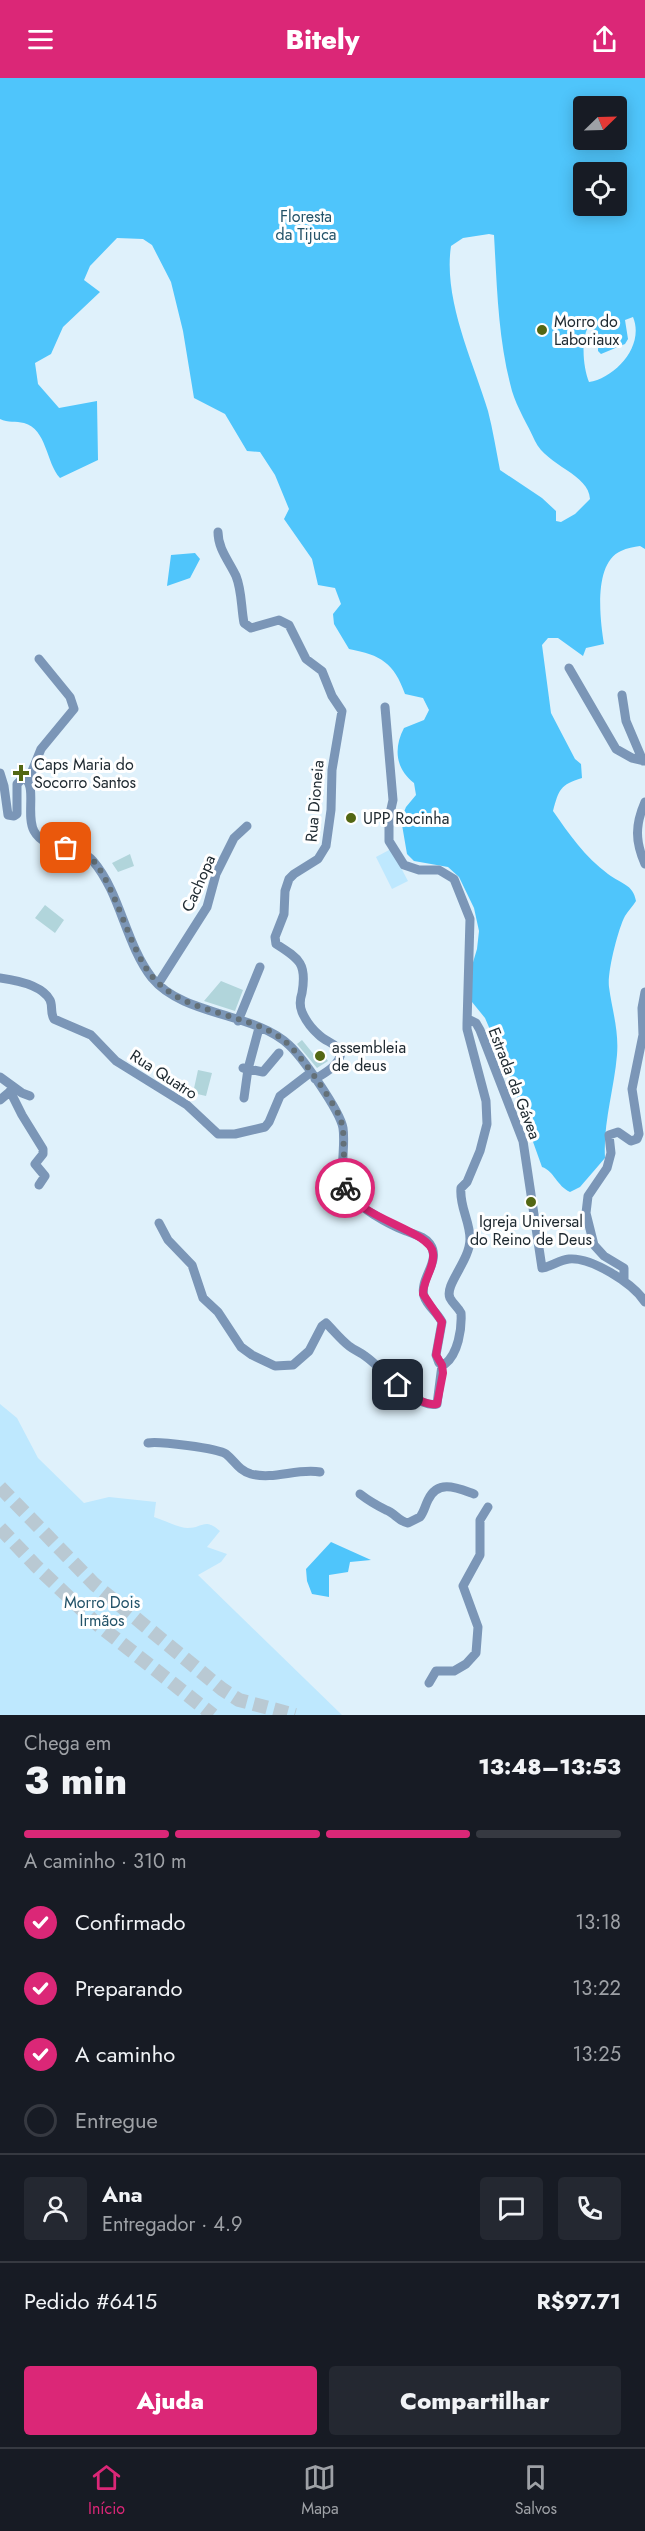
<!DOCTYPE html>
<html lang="pt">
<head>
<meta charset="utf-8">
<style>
	body { margin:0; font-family:Jost,sans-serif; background:#242831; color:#f1f3f6; height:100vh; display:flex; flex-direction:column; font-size:22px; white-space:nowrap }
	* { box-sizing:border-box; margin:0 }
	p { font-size:20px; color:#9ea1a6 }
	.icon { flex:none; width:33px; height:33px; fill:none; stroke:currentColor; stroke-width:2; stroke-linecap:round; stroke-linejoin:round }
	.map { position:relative; height:1637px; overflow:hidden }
	.side { display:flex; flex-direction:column; background:#171b24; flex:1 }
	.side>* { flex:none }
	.needle { width:39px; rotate:67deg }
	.tools { position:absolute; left:573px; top:18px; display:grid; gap:12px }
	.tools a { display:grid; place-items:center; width:54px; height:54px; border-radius:6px; background:#171b24; box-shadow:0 3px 15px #0003; font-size:30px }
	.pin { position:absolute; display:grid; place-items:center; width:51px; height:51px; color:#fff; margin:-26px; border-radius:12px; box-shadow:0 3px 9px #0006 }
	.courier { position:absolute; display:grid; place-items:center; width:60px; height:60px; margin:-30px; border:4px solid #db2777; border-radius:50%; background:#fff; color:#222; box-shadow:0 2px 8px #0007 }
	.headline em { font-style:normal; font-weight:800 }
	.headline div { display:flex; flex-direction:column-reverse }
	.headline { display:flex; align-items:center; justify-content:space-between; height:102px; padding:0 24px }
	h1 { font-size:39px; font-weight:800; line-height:45px }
	.bar { display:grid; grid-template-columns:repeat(4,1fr); gap:9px 6px; align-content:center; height:72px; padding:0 24px }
	.bar i { height:8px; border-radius:4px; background:#363941 }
	.bar .on { background:#db2777 }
	.bar p { grid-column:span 4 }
	.line { display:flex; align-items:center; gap:15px; padding:0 24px; border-top:2px solid #363941 }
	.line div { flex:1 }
	.round { display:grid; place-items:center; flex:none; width:63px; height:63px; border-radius:6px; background:#242831 }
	ol { padding:0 24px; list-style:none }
	li { display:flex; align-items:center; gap:18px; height:66px }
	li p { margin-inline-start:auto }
	li .icon { padding:6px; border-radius:50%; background:#db2777; color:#fff; stroke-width:4 }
	li:last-child { color:#9ea1a6 }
	li i { width:33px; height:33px; border:3px solid #363941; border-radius:50% }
	.action { display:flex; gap:12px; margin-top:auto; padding:12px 24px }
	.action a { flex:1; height:69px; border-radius:6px; background:#db2777; color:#fff; font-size:24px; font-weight:800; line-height:69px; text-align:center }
	.action a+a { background:#242831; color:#f1f3f6 }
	header { display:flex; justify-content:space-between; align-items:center; height:78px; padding:0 24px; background:#db2777; color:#fff; font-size:27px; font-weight:800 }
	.tab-bar { display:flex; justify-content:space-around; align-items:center; height:84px; border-top:2px solid #363941; background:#171b24; font-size:16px; color:#9ea1a6 }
	.tab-bar a { display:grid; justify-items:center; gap:3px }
	.tab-bar .on { color:#db2777 }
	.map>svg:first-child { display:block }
	.green { fill:#bee8fe }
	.forest { fill:#4fc5fb; fill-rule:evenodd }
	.building { fill:#b1d5db }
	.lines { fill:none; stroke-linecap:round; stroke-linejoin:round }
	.highway-tunnel { stroke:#b9c9d3; stroke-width:14; stroke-dasharray:14 7; stroke-linecap:butt }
	.minor { stroke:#7b96b7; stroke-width:9 }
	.done { stroke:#637078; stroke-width:6; stroke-dasharray:0 10.8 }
	.route { stroke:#db2777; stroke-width:8 }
	.poi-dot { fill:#536713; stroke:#fff; stroke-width:2 }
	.labels { text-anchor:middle; stroke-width:6; stroke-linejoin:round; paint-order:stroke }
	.park-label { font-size:16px; fill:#235369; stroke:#fff }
	.poi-label { font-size:16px; fill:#202b32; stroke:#fff; text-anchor:start }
	.street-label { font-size:16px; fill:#202b32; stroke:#fff }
</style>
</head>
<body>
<header><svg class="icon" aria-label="menu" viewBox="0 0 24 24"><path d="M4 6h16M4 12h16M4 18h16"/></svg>Bitely<svg class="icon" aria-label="share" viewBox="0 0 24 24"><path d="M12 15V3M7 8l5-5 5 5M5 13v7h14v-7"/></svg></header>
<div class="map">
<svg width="645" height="1637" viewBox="0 0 645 1637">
	<rect width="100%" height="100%" fill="#dff1fb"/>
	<path class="green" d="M391,771L408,803L392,811L376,779Z
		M0,1326L17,1340L38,1380L84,1425L109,1419L156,1424L154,1439C164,1442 178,1450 188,1450C203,1450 204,1439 220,1453L207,1469L227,1476L221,1484L198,1497L342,1637H0Z"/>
	<path class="forest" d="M0,0H645V471L640,468C634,469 627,470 621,473C593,485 600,542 604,566L586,570L583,578L558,560H548L542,567L551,635L575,681L581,686L582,700C560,707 559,711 553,733C569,756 585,779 608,796C621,806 633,806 636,823C633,828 628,833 625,838C618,851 607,895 609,909C612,932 619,952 617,977C614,1012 603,1045 605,1080L580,1109L570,1114C557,1108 554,1093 542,1089L507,991L485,940L472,924L471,891L477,871L479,853L474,830L459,799L448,789L414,783L407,776L401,741L406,729L416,717L414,705C396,691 393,671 404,650L424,642L429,632L423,620L405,616C394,585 381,577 349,571L334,546L333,536L341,526L335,510L318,507L312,481L284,441L289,431L275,397L260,374L247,373L225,336L194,320L183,253L171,204L152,167L143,161L117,160L90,188L84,202L100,214L63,249L51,276L35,285L38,306L59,330L97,323L98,382L60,400C46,385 47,351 24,345C16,343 8,345 0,341ZM584,28H616V62H584ZM584,94H616V128H584ZM489,156L494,157C497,209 498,262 512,313C517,330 528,347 535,363C547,388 589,396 590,421L575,436L561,444L556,443V433L542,420L500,392C496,372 493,352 488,333C473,283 443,222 451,168L463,160ZM633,239C645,268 615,300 589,304C583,289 581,263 588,249L598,253V273L601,276L625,266L628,261L625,242Z
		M195,475L200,481L190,500L167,508L171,477Z
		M331,1464L371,1482L350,1484L348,1494L329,1497V1519L312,1516L307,1503L306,1491Z"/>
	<path class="building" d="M130,776L134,788L118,794L112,785Z
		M45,827L64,842L55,855L35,840Z
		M221,903L243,912L235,933L204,923Z
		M302,962L315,978L320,972L328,983L317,990L297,966Z
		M198,992L212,995L206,1018L193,1015Z"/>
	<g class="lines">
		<path class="highway-tunnel" d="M0,1409L94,1506L222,1611L239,1622L295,1637
			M0,1450L36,1488L97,1546L213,1637"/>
		<path class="minor" d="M218,454C218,471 229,483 236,498C242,513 241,529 244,545L251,550L279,542L289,547L306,581L322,593L332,618L342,633L332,692L331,732L326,768L318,781L294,796L289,801L285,813L284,836L275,859L276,866C300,881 307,886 302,915C300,921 299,927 302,934C305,941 312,951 319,957C326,964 336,965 341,974C340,987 325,995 315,1001
			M569,590L616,671L632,680L645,683
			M622,617L626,643L643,683
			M385,629L393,722L389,740V763L404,787L419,792H439L454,801L470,841L467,946
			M0,695L4,708L8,737L14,738L17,736V706L22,701H26C36,711 26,738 34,753C46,775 78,765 93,783C121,816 125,865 152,900C183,938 256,935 289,967C303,980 340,1033 343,1050C346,1070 338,1094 347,1113C355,1128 390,1147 406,1153C415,1157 424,1158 430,1166C442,1183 419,1200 424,1218C427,1228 437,1234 442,1244L436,1277L439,1285L445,1286C458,1276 462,1251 461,1235C458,1229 453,1226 450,1220C444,1207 470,1183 470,1161C470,1143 459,1128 461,1110L467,1104L480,1073L487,1046L486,1023L467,951V946L470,942L476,945L480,952L523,1063L542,1190C551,1189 559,1182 569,1181C591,1179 633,1205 645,1224
			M28,703L41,671L74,631L70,619L39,581
			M645,724C635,747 635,763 645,786
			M0,900C15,902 42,907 50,922C53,928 50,935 54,941L91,957L116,983L187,1027L218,1056H235L265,1049L269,1044L280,1018L310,995
			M158,906L207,829L216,796L234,760L247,748
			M238,943L260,889
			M243,990L263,994L279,975
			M0,999L22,1015L30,1018
			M10,1013L22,1037L43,1071V1076L35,1086L45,1098L39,1107
			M244,1020L248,991L259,950
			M0,1022L13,1011
			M159,1145L168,1162L192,1187L203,1220L218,1234L241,1269L252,1277L275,1288L293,1287L309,1273L322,1248L326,1245C334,1253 341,1262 349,1268C354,1272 360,1274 365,1278C383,1290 414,1331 437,1326L442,1287
			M624,1201V1190L604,1178L594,1167L586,1135L588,1118L607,1090L611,1075L609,1057L618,1054L631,1063L637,1061L639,1056L632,1011L643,957L642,930L645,914
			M148,1365C158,1363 217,1370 226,1376C235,1383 238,1392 251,1396C274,1402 297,1390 320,1394
			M360,1416C369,1423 376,1427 386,1432C395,1435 398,1443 408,1445L420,1439C424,1434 425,1428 428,1422C438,1401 457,1410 474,1416
			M429,1605L436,1593H454L466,1586L476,1575L478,1549L463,1508L480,1477V1442L488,1429"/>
	</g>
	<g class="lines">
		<path class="done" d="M66,770C75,772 84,773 91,780C113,803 127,861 146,890C175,937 241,932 281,960C299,973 329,1018 339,1037L343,1049L345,1110"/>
		<path class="route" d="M345,1110C359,1141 430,1152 433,1175C435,1189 423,1202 423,1216L442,1244L436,1277L442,1287L443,1295L437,1326C423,1328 409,1315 398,1307"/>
	</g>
	<g class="poi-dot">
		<circle cx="542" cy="252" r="6"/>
		<path d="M18 686h6v6h6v6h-6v6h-6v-6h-6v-6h6z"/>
		<circle cx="351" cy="740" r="6"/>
		<circle cx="320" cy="978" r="6"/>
		<circle cx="531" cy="1124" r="6"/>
	</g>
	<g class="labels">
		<g class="park-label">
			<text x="306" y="144">Floresta<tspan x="306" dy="18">da Tijuca</tspan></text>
			<text x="102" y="1530">Morro Dois<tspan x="102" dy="18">Irmãos</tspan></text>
		</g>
		<g class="poi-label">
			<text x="554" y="249">Morro do<tspan x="554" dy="18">Laboriaux</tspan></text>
			<text x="34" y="692">Caps Maria do<tspan x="34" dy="18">Socorro Santos</tspan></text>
			<text x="363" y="746">UPP Rocinha</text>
			<text x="332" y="975">assembleia<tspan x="332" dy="18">de deus</tspan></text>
			<text x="531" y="1149" text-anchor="middle">Igreja Universal<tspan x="531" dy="18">do Reino de Deus</tspan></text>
		</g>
		<g class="street-label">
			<text transform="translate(314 723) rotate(-85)" y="6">Rua Dioneia</text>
			<text transform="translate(198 805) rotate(-66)" y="6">Cachopa</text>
			<text transform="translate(164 996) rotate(33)" y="6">Rua Quatro</text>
			<text transform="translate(515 1005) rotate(69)" y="6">Estrada da Gávea</text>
		</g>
	</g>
</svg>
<div class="tools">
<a><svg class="needle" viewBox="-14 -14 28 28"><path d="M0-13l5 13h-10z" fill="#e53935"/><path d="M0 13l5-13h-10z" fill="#9ea1a6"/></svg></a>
<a><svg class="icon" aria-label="locate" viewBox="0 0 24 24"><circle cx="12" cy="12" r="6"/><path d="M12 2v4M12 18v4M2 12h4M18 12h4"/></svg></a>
</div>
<div class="pin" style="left:66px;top:770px;background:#ea580c"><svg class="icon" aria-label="bag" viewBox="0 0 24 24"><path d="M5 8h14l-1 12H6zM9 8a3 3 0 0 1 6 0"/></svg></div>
<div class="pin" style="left:398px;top:1307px;background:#1f2937"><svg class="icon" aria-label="home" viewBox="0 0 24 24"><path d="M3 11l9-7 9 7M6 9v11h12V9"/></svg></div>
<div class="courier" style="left:345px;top:1110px"><svg class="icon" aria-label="bike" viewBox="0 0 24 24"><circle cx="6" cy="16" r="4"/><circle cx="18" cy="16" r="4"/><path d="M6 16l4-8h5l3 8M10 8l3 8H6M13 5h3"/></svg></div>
</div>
<section class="side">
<div class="headline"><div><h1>3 min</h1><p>Chega em</p></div><em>13:48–13:53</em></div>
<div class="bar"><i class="on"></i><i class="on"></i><i class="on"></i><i></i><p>A caminho · 310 m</p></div>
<ol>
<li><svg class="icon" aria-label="check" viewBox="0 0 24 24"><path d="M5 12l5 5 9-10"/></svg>Confirmado<p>13:18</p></li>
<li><svg class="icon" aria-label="check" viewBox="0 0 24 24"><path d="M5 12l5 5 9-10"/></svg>Preparando<p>13:22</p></li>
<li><svg class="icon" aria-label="check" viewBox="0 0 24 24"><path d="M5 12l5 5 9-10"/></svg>A caminho<p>13:25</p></li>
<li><i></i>Entregue</li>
</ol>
<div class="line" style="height:108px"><a class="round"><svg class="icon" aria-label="person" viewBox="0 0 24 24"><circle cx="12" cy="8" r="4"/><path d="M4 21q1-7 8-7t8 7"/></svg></a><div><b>Ana</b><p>Entregador · 4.9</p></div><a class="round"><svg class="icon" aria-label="chat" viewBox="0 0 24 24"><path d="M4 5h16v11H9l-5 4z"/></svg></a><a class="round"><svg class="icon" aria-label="phone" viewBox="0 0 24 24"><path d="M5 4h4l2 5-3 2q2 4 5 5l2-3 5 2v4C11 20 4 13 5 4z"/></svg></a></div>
<div class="line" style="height:78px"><div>Pedido #6415</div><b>R$97.71</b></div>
<div class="action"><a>Ajuda</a><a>Compartilhar</a></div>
</section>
<nav class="tab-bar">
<a class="on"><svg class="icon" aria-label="home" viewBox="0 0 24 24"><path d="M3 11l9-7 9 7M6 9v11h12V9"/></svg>Início</a>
<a><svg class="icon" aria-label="map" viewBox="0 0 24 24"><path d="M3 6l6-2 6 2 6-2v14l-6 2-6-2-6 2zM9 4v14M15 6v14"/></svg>Mapa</a>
<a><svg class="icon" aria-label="saved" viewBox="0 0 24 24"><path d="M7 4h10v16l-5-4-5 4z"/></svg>Salvos</a>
</nav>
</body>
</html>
